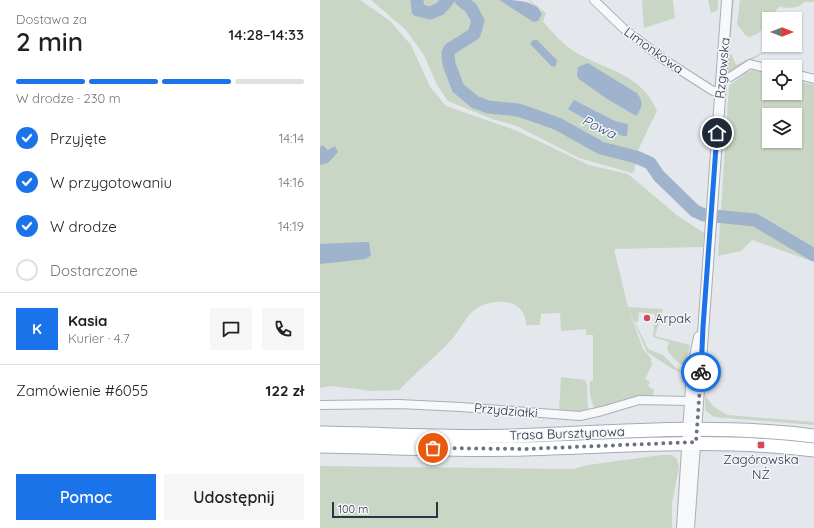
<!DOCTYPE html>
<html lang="pl">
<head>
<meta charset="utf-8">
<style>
	body { margin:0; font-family:Quicksand,sans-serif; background:#f6f6f6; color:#202124; height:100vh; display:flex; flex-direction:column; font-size:15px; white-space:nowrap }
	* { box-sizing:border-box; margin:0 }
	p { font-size:13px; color:#757577 }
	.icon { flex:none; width:22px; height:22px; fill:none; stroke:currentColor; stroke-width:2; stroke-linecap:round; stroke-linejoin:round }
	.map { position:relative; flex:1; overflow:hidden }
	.sheet { display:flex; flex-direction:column; background:#fff; width:320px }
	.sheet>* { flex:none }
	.needle { width:26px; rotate:90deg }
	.tools { position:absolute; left:442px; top:12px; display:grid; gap:8px }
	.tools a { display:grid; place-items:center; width:40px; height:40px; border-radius:0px; background:#fff; box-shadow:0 1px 3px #0004; font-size:20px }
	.scale { position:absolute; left:12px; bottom:10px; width:106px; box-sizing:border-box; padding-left:4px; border:2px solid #2b3445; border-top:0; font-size:11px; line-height:14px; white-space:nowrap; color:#2b3445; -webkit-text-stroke:3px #f4f6f9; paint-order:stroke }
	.pin { position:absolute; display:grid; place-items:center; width:34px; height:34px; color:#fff; margin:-17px; border:2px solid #fff; border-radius:50%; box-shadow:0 1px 4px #0007 }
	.courier { position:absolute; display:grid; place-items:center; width:40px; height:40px; margin:-20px; border:3px solid #1a73e8; border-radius:50%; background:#fff; color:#222; box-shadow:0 1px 5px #0007 }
	.headline em { font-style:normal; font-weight:600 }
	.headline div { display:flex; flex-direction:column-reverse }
	.headline { display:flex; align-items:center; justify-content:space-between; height:68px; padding:0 16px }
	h1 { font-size:26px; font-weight:600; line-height:30px }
	.bar { display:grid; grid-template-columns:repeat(4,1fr); gap:6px 4px; align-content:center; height:48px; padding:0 16px }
	.bar i { height:5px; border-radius:3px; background:#e0e0e0 }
	.bar .on { background:#1a73e8 }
	.bar p { grid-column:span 4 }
	.line { display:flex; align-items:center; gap:10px; padding:0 16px; border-top:1px solid #e0e0e0 }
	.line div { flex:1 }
	.round { display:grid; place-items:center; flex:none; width:42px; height:42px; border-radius:0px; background:#f6f6f6 }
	ol { padding:0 16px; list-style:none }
	li { display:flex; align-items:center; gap:12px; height:44px }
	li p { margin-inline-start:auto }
	li .icon { padding:4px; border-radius:50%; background:#1a73e8; color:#fff; stroke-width:4 }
	li:last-child { color:#757577 }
	li i { width:22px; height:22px; border:2px solid #e0e0e0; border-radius:50% }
	.cta { display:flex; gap:8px; margin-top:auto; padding:8px 16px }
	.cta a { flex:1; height:46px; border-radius:0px; background:#1a73e8; color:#fff; font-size:16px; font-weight:600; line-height:46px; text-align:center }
	.cta a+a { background:#f6f6f6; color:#202124 }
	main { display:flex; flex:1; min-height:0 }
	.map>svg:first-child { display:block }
	.green { fill:#c9d6c5; fill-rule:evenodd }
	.water { fill:#9fb4cc }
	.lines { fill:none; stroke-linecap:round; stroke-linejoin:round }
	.river { stroke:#9fb4cc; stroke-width:13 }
	.minor-casing { stroke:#a9aeb7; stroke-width:10 }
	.tertiary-casing { stroke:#a9aeb7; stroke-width:12 }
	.primary-casing { stroke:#a3abb8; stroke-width:15 }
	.minor { stroke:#f7f8fa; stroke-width:8 }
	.tertiary { stroke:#f7f8fa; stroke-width:10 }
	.primary { stroke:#fff; stroke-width:13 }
	.done { stroke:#6c737f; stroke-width:4; stroke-dasharray:0 7.2 }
	.route { stroke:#1a73e8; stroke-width:5 }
	.poi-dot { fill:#d1495b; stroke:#f4f6f9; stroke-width:1.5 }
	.labels { text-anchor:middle; stroke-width:3; stroke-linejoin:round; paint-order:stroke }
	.street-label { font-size:13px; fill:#2b3445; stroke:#f4f6f9 }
	.poi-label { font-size:13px; fill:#2b3445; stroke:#f4f6f9; text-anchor:start }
	.water-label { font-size:14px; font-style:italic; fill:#34527a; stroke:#f4f6f9 }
</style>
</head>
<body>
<main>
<section class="sheet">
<div class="headline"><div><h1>2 min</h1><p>Dostawa za</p></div><em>14:28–14:33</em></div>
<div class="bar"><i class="on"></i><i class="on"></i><i class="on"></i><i></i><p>W drodze · 230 m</p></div>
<ol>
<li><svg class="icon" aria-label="check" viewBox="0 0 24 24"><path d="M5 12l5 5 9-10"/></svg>Przyjęte<p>14:14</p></li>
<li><svg class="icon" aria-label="check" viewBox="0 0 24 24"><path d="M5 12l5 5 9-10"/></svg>W przygotowaniu<p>14:16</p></li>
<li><svg class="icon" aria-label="check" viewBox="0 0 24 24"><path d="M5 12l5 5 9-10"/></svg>W drodze<p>14:19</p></li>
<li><i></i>Dostarczone</li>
</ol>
<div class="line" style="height:72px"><b class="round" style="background:#1a73e8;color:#fff">K</b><div><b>Kasia</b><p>Kurier · 4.7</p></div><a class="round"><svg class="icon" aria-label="chat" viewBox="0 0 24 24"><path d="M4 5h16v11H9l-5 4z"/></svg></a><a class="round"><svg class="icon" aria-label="phone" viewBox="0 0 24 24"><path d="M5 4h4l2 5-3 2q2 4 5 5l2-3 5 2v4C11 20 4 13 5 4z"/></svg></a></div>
<div class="line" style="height:52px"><div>Zamówienie #6055</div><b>122 zł</b></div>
<div class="cta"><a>Pomoc</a><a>Udostępnij</a></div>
</section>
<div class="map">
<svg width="494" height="528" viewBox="0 0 494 528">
	<rect width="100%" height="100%" fill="#e4e7ec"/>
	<path class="green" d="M0,0H40L70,21L91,45L110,87L126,106L195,130L269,165L308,174L358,216L384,233L383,247L294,249L308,307L343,309L335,336L370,345L366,367C357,363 351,357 347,348L349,342L333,337L335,314L319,312L318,322H315L328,349L343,355L355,367L364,372V374L351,368L327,352L309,310L323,349L331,358L332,365L325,379L330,382L328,386L334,390L333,398L276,410C270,402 269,390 270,381H273V335H266V329L241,331L240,313L221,314L220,325H206C206,299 175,297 157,308C147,314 140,330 132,339C116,357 96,372 79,390L53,391L12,386L0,388V165L8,163L14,155L3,145L0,147Z
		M51,0H179L213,22L222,14L221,10L208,0H210L226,13L223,22C233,32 243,45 255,52C287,71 321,73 337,111L318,150L314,172L312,173L259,158L197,126L172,119L128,101L117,85L104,55L86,30ZM214,39L237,60L236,66L232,67L210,44ZM268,63L317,93L316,116L287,99ZM251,111L307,124L277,126Z
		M322,0H353L355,18L324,28Z
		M388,0H398V10L391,13Z
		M411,0H414L409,54L412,55L416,65L451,48L413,72L408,73Z
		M420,0H494V2H485C477,9 470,8 459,7L439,33L430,37L426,36L417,24Z
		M435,69L449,72V93H475V80L494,85V262L432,240L421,251L398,256L409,86L426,73ZM449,115H475V141H449Z
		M241,377L265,380L267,386L268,411L263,413L239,411Z
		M385,395L393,406L407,415L494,422V425L394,417L385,410Z
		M341,455H352L357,459L359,467L352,503V528H0V466L254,469L268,465Z"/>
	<path class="water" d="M179,0C193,0 217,0 222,14L218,21L213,22Z
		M213,40H217L237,60L236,66L232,67L210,44Z
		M268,63L317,93C324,102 322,108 316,116L287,99L259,79L257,76L258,67Z
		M254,100L295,121L308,124L307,136H303L277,126L251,111L248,109Z
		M3,145L8,150L15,146L18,152L8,163L0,165V147Z
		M44,242H49L51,255L46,259L0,264V244Z"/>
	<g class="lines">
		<path class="river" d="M97,0L98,10L110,13L120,9L128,0
			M141,0L151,8L158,21L154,34L130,49L128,53L129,64L138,88L155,102L168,107L198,110L210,114L238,124L281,148L316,157L330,163L339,176L375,211L384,215L435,220L494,255"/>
		<g class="minor-casing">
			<path id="minor" d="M274,0L303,28L343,59L393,91H400
				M475,74L494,79
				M401,78L410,77L430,64L449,69
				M0,405L79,404L141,407L260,416L282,411L319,400L370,401"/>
		</g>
		<g class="tertiary-casing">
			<path id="tertiary" d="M362,528L372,371L379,337
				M369,528L407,0"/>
		</g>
		<g class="primary-casing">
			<path id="primary" d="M0,433C65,434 130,438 194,436C294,432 394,423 494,436
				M0,446C69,447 138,451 206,449C303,446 398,438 494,450"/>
		</g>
		<use href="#minor" class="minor"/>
		<use href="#tertiary" class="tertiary"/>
		<use href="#primary" class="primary"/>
	</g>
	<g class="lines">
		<path class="done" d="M113,448L205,449L376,442L381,372"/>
		<path class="route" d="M381,372L383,327L397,133"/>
	</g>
	<g class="poi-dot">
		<circle cx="327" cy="318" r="4"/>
		<rect x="437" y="441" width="8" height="8" rx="2"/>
	</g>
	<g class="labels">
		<g class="street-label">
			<text transform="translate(334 50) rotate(36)" y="5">Limonkowa</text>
			<text transform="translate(402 68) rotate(-85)" y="5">Rzgowska</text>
			<text transform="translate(186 410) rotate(5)" y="5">Przydziałki</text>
			<text transform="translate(247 433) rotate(-2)" y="5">Trasa Bursztynowa</text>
		</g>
		<g class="poi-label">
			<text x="335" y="323">Arpak</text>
			<text x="441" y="464" text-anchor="middle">Zagórowska<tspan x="441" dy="15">NŻ</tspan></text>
		</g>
		<g class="water-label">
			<text transform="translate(279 127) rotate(26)" y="5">Powa</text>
		</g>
	</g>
</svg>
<div class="tools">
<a><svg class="needle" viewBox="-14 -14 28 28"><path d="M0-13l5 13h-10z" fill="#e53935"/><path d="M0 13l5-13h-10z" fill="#757577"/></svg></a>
<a><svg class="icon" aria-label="locate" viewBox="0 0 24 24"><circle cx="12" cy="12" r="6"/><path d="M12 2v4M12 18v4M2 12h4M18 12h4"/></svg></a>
<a><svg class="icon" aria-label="layers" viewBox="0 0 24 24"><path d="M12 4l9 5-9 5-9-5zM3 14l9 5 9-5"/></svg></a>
</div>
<div class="scale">100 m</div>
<div class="pin" style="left:113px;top:448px;background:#ea580c"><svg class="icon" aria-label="bag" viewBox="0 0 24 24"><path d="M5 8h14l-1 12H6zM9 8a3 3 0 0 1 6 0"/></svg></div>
<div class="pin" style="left:397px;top:133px;background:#1f2937"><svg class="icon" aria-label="home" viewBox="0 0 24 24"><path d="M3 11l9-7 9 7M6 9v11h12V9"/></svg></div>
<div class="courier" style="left:381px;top:372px"><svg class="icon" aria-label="bike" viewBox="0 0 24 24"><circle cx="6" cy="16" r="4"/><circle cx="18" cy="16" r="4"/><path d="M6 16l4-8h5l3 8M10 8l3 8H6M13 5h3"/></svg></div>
</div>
</main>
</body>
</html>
